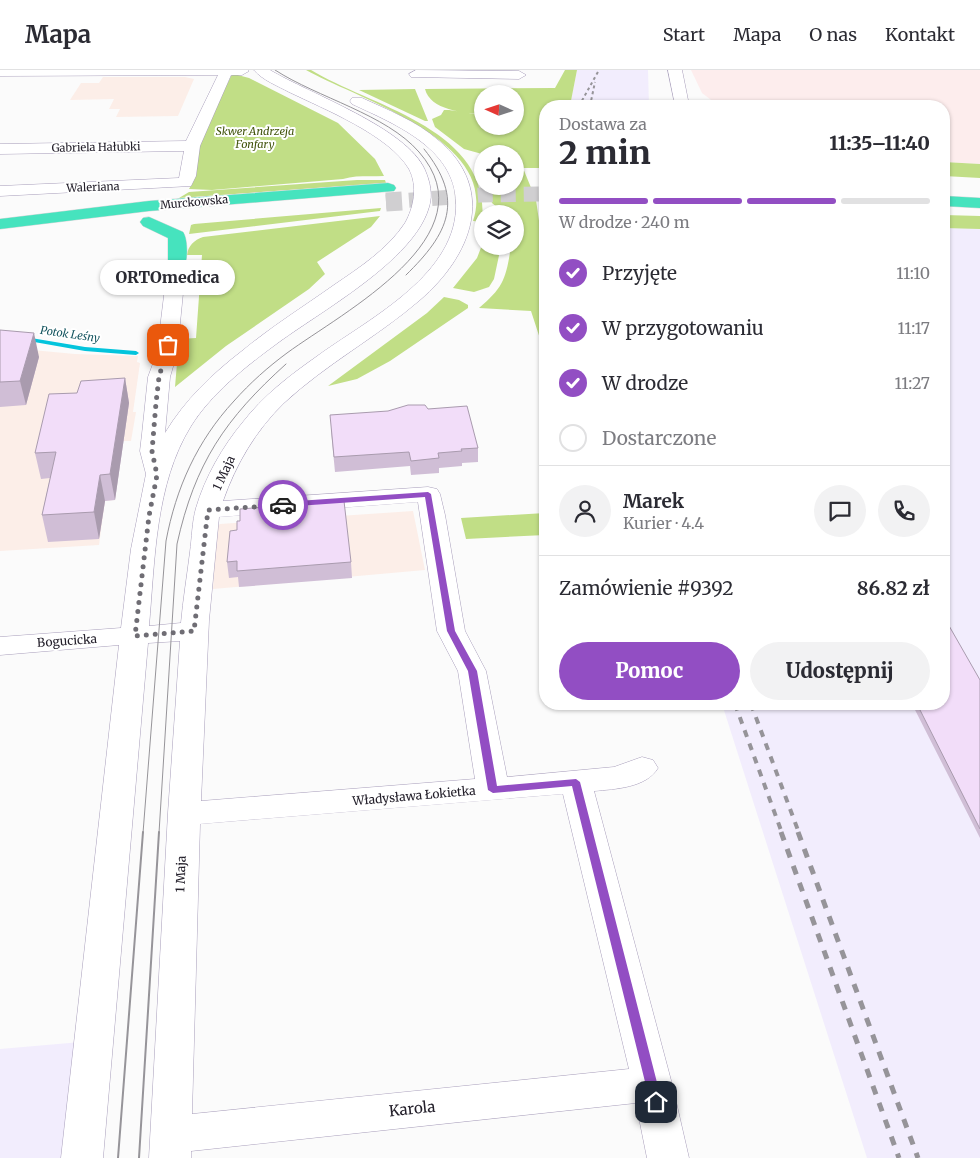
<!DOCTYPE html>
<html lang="pl">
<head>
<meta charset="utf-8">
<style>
	body { margin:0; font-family:Merriweather,serif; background:#f2f2f3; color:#2b2b33; height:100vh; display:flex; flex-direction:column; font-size:19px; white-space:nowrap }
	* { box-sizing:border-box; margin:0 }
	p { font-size:16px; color:#7c7c81 }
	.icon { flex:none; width:28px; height:28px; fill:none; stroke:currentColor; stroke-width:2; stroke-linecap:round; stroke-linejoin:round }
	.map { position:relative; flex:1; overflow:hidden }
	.sheet { position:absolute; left:539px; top:30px; width:411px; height:610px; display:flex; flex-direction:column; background:#fff; border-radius:20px; box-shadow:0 1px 4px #0004 }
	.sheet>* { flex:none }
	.needle { width:32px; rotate:273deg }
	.tools { position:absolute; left:474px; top:15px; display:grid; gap:10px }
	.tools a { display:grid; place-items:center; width:50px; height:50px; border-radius:50%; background:#fff; box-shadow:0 1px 4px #0004; font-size:25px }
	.pin { position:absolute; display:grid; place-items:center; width:42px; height:42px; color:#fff; margin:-21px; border-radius:10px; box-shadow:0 2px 8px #0006 }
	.courier { position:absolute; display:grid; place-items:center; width:50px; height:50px; margin:-25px; border:4px solid #924ec3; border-radius:50%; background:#fff; color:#222; box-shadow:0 1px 6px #0007 }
	.bubble { position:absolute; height:35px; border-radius:18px; background:#fff; box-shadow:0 1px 4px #0004; font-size:16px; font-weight:800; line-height:35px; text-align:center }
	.overview em { font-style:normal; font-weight:800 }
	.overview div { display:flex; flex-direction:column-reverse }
	.overview { display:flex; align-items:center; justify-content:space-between; height:85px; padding:0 20px }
	h1 { font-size:32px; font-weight:800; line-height:38px }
	.bar { display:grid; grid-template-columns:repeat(4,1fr); gap:8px 5px; align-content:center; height:60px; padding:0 20px }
	.bar i { height:6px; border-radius:4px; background:#e1e1e2 }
	.bar .current { background:#924ec3 }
	.bar p { grid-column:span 4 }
	.line { display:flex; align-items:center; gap:12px; padding:0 20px; border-top:1px solid #e1e1e2 }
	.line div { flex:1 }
	.round { display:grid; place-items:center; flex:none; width:52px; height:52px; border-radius:26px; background:#f2f2f3 }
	ol { padding:0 20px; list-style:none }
	li { display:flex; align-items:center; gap:15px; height:55px }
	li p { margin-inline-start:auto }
	li .icon { padding:5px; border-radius:50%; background:#924ec3; color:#fff; stroke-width:4 }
	li:last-child { color:#7c7c81 }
	li i { width:28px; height:28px; border:2px solid #e1e1e2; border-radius:50% }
	.action { display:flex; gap:10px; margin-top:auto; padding:10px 20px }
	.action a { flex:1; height:58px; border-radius:30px; background:#924ec3; color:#fff; font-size:20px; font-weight:800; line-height:58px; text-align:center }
	.action a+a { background:#f2f2f3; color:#2b2b33 }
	header { display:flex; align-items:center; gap:30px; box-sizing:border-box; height:70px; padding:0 25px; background:#fff; border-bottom:1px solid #e1e1e2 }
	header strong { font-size:24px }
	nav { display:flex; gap:28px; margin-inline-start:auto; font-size:18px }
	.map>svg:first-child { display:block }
	.built { fill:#f2edfd }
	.industrial { fill:#fdeded }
	.education { fill:#fceee8 }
	.green { fill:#c1de86 }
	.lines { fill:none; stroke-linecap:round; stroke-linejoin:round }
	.stream { fill:#03c4dc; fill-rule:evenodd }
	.highway-tunnel-far1 { stroke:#d0cfd1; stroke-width:15; stroke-dasharray:15 8; stroke-linecap:butt }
	.highway-tunnel { stroke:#d0cfd1; stroke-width:19; stroke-dasharray:19 9; stroke-linecap:butt }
	.minor-casing { stroke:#a89ebb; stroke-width:1 }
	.highway-casing { stroke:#d8d7d9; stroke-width:1 }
	.minor { fill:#fff; fill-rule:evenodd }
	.highway { fill:#46e3be; fill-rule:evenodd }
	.tram-far1 { stroke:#969499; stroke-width:1 }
	.tram { stroke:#969499; stroke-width:2 }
	.rail-far2 { stroke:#969499; stroke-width:2; stroke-dasharray:3 3; stroke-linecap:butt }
	.rail-far1 { stroke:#969499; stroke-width:4; stroke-dasharray:7 7; stroke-linecap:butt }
	.rail { stroke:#969499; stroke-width:5; stroke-dasharray:9 9; stroke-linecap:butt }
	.wall { fill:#d0bed6 }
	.shaded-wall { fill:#a99bae }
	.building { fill:#f2ddf9; stroke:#a99bae }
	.route { fill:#924ec3 }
	.done { stroke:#6f6d74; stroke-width:5; stroke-dasharray:0 9 }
	.labels { text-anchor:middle; stroke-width:4; stroke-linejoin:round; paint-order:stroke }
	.far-park-label { font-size:11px; font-style:italic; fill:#41540b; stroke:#fff }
	.far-street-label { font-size:11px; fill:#24202b; stroke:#fff }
	.far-water-label { font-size:11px; font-style:italic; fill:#165660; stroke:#fff }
	.street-label { font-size:12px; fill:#24202b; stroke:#fff }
	.near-street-label { font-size:15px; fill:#24202b; stroke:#fff }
</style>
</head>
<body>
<header>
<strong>Mapa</strong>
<nav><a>Start</a><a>Mapa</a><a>O nas</a><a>Kontakt</a></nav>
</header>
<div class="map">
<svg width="980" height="1088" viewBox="0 0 980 1088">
	<rect width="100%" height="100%" fill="#fbfbfb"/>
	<path class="built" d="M577,0H648L649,36H570Z
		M944,147L980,149V1088H867L722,634H944Z
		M81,972L67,1088H0V979Z"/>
	<path class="industrial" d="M691,0H980V94L944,92V36H719L702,23Z"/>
	<path class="education" d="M103,7H185L194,9L178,46L116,47L120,39H109L114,29L70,30L81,13H99Z
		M0,277L75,284L138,286L137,292L140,293L133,342H136L131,371H123L115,430L105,431L99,475L0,481Z
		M413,441L425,500L213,519L216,458L220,454Z"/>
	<path class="green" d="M306,0H311C372,37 492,59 482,152L473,151C500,70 357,29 306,0Z
		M565,0H577L570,36H545V98H523L536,130L545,192V284L531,241L479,238C504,217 506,208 511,176H515V144H505L492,133L487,116H515V84H482L464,79L435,57L432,49L441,45L444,40H449L482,45V56H515V24H482V44C464,43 430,40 425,19L555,18Z
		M234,4L249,8L338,53L375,89L384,106C369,107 356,105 343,109L212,120L189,119L192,114L200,71L231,6Z
		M415,19L428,51H425L359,20Z
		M944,92L980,94V108L944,106Z
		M357,110H385L386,113L179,128L189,122Z
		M381,138L380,141L189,164L191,155L194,154Z
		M944,145L980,146V159L944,158Z
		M380,146L371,157L317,192L325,204L309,219L226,276L175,317L179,269L196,268L202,185H187C188,176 194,170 203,167Z
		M482,175L501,176L494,209L489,217L474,222L453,218L477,188Z
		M444,227L459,230L468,235V238L390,291L357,309L328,316L427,243Z
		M545,443V465L466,469L461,448Z"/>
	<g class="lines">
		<path class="stream" d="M25,267L85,277L136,281L139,283L136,285L85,281L23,270L22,269Z"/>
		<path class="highway-tunnel-far1" d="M386,132L480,125L545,124"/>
		<path class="highway-tunnel" d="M386,132L402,131"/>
		<g class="minor-casing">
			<path id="minor" d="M0,0H248L249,1L242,5H231L200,76L196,106L191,116L0,126V116L179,108L184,81L0,84V74L186,71L218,5L0,6Z
				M254,0H270C310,24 407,58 425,100C430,112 433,124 429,137C414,191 319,242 275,275C245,297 211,324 191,356C155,414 155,490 149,556L181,553C183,530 187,506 190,482C192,468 192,452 196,438C205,407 223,376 243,352C263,326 289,306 316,287C365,251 453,208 456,139C459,80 397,55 352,34L350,31L352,28H362C388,40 416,51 438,70C498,120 471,186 420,230C377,267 326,294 284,333C256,360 236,394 223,431L428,417L437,419L440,424L445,445L465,561L486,601L507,707L614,697L642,687L653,690L658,698C646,718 615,719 594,721L672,1014L689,1088H647L636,1033L191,1081V1088H149L168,743L180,571L148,573L103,1088H61L119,575L0,585V567L121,558L131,479L146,404L140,381L142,364L148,307L157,283L168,193L170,189L177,187L184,189L186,193L177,283L170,307L165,363C185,330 212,304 242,281C271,257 303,237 334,215C359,198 388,179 405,153C414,137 418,116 409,99C389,65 324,39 289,22C278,16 262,10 254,0ZM418,432L437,561L458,601L475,709L201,731L209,550L219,447ZM563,724L629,999L192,1044L200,754Z
				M416,0L519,1L526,5L519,9L411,7L409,4Z
				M668,0H682L688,30L686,33H676L674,30Z"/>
		</g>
		<g class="highway-casing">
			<path id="highway" d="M388,113L394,115L396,118L394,121L149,141L0,159V149L149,131Z
				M944,126L980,128V138L944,136Z
				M149,147L183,162C188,169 188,190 184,197L177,199L170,197L168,193V168L143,156L140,152L143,148Z"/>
		</g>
		<use href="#minor" class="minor"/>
		<use href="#highway" class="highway"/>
		<path class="tram-far1" d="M406,205C449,163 465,130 424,79
			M143,763L166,471C176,418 197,371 234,331C250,313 268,297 287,283C343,242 492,165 419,82C386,44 318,28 275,0
			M159,763L177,474C195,393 225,349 286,294"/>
		<path class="tram" d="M118,1088L143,762
			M139,1088L159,762"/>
		<path class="rail-far2" d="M579,36L599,0
			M590,36L595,12"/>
		<path class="rail-far1" d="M735,634L782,763
			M751,634L799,763"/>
		<path class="rail" d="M781,762L899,1088
			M798,762L918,1088"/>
	</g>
	<path class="wall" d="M0,260L39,287L26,335L0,337Z
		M125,308L129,333L115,430L105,431L99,469L48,472L42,445L50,408L41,409L35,383L77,323Z
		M428,339L478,378V392L462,393V396L439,398V403L411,405L410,396L335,402L331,360Z
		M237,460L351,492L352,508L239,517L238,507L229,508L227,492Z
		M980,610V768L912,634H944Z"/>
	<path class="shaded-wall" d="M34,263L39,287L26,335L20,311Z
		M125,308L129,333L115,430L110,404Z
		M100,405L105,431L99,469L94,442Z"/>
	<path class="building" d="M0,260L34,263L20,311L0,312Z
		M125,308L110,404L100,405L94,442L42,445L56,382L35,383L49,324L77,323L81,311Z
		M408,335H425L428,339L467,336L478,378L461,379L462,381L438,383L439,388L411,391L409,382L334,387L330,345L388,341Z
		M344,431L351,492L237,501V491L227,492L230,461L237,460V451H240V439Z
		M944,547L980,610V759L917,634H944Z"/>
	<path class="route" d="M428,422L431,424L455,561L477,601L497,716L576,709L580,712L662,1032L660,1036L656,1037L652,1036L650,1032L572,716L493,723L488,720L468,601L447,561L425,427L283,437L279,435L283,432Z"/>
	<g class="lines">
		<path class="done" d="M168,275L159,307L156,333L152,381L157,405L149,446L135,566L194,561L208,440L283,435"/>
	</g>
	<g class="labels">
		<g class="far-park-label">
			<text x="255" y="65">Skwer Andrzeja<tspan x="255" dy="13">Fonfary</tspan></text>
		</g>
		<g class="far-street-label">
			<text transform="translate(96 77) rotate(-1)" y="4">Gabriela Hałubki</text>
			<text transform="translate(93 117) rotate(-2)" y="4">Waleriana</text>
			<text transform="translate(194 132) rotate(-5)" y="4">Murckowska</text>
		</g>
		<g class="far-water-label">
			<text transform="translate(70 264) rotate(8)" y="4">Potok Leśny</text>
		</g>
		<g class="street-label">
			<text transform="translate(224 403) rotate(-65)" y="4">1 Maja</text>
			<text transform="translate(67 571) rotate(-4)" y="4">Bogucicka</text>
			<text transform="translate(414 726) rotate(-5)" y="4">Władysława Łokietka</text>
			<text transform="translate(181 804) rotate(-88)" y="4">1 Maja</text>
		</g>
		<g class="near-street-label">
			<text transform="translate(412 1039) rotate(-6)" y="5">Karola</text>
		</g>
	</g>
</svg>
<div class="tools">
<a><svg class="needle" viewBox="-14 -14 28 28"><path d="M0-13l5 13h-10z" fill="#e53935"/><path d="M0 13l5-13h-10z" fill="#7c7c81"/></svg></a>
<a><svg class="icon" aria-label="locate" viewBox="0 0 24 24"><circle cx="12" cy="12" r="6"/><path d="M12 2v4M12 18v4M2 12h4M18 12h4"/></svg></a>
<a><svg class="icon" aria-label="layers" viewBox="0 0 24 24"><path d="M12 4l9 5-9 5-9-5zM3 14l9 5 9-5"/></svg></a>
</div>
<div class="pin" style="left:168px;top:275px;background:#ea580c"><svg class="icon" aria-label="bag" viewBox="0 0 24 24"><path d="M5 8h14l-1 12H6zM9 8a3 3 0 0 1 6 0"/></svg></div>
<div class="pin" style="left:656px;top:1032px;background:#1f2937"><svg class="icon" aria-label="home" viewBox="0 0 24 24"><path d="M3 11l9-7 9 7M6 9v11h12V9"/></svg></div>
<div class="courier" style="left:283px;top:435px"><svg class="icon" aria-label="car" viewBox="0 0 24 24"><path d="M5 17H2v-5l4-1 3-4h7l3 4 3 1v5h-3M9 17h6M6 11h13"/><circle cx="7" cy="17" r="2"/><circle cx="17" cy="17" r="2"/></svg></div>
<div class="bubble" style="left:100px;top:190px;width:135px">ORTOmedica</div>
<section class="sheet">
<div class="overview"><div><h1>2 min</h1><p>Dostawa za</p></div><em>11:35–11:40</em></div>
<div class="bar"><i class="current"></i><i class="current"></i><i class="current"></i><i></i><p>W drodze · 240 m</p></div>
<ol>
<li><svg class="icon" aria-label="check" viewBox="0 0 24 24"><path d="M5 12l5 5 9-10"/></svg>Przyjęte<p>11:10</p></li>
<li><svg class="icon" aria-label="check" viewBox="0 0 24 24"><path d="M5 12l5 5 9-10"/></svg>W przygotowaniu<p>11:17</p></li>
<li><svg class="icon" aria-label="check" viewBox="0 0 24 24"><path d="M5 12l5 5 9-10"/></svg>W drodze<p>11:27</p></li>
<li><i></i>Dostarczone</li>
</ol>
<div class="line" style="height:90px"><a class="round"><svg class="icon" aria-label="person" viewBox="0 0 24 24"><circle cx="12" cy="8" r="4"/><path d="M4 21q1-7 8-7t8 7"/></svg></a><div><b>Marek</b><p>Kurier · 4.4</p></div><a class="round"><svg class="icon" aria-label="chat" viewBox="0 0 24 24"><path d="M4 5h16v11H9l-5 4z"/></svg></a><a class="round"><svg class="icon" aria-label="phone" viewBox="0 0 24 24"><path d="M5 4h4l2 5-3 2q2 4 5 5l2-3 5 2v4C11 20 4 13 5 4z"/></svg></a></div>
<div class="line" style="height:65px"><div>Zamówienie #9392</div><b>86.82 zł</b></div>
<div class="action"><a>Pomoc</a><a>Udostępnij</a></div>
</section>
</div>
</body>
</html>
